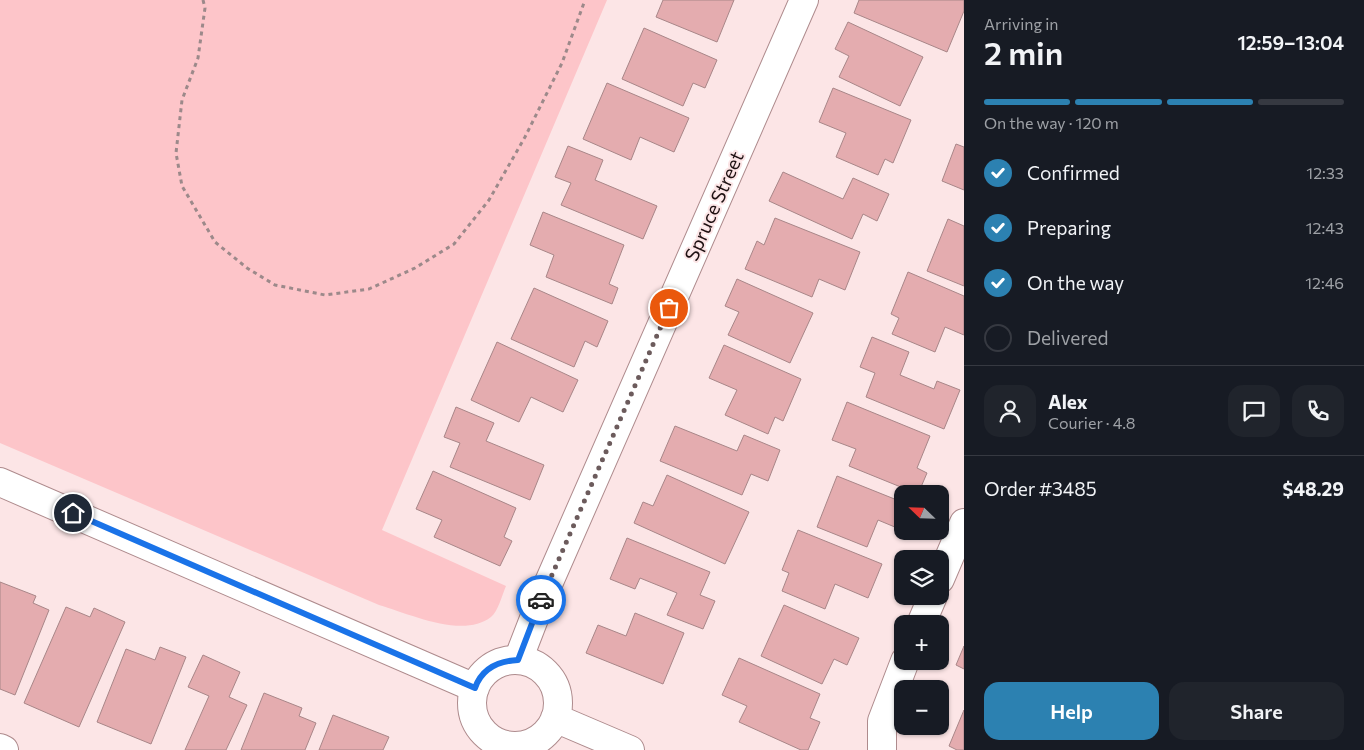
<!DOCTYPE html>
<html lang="en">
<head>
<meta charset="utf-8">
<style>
	body { margin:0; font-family:Commissioner,sans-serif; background:#20242c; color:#f1f3f6; height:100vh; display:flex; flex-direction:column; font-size:19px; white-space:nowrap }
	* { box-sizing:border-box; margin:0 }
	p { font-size:16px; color:#9ea1a6 }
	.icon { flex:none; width:28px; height:28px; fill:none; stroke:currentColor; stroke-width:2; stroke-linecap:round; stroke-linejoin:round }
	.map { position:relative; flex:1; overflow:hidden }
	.side { display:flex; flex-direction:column; background:#171b24; width:400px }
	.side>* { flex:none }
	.needle { width:32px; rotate:293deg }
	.fabs { position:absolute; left:894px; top:485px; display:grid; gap:10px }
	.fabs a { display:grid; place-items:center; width:55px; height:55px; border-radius:10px; background:#171b24; box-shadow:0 1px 4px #0004; font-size:25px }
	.pin { position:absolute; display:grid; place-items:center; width:42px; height:42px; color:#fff; margin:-21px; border:2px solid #fff; border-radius:50%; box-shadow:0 1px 5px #0007 }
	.courier { position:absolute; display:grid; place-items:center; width:50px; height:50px; margin:-25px; border:4px solid #1a73e8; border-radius:50%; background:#fff; color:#222; box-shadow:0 1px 6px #0007 }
	.summary em { font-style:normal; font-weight:600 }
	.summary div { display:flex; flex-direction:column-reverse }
	.summary { display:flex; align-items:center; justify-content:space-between; height:85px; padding:0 20px }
	h1 { font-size:32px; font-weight:600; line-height:38px }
	.bar { display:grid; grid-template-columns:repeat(4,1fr); gap:8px 5px; align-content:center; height:60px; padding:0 20px }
	.bar i { height:6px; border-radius:4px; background:#363941 }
	.bar .selected { background:#2c81b1 }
	.bar p { grid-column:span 4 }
	.line { display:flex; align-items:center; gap:12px; padding:0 20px; border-top:1px solid #363941 }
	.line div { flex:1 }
	.round { display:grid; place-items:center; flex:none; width:52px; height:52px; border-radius:15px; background:#20242c }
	ol { padding:0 20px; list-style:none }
	li { display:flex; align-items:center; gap:15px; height:55px }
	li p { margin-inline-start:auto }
	li .icon { padding:5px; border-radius:50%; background:#2c81b1; color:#fff; stroke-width:4 }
	li:last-child { color:#9ea1a6 }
	li i { width:28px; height:28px; border:2px solid #363941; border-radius:50% }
	.action { display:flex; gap:10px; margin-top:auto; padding:10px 20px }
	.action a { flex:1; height:58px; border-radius:15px; background:#2c81b1; color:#fff; font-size:20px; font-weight:600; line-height:58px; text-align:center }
	.action a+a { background:#20242c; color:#f1f3f6 }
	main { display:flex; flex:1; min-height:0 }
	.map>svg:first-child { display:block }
	.green { fill:#fdc5c9 }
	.building { fill:#e4acaf; stroke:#a88688 }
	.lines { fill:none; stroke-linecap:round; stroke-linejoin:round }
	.street-casing { stroke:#ae8b8d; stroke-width:30 }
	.secondary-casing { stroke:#ae8b8d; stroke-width:30 }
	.path { stroke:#9c898a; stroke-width:3; stroke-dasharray:4 4; stroke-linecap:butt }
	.street { stroke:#fff; stroke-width:28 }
	.secondary { stroke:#fff; stroke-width:28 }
	.done { stroke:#6c5b5c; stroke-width:5; stroke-dasharray:0 9 }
	.route { stroke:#1a73e8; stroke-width:6 }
	.labels { text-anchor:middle; stroke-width:4; stroke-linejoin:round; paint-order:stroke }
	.street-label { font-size:19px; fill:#1e1112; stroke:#fce5e6 }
</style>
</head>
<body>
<main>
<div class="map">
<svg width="964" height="750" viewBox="0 0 964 750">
	<rect width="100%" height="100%" fill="#fce5e6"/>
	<path class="green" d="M0,0H607L382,530L506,586C502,595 498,612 491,617C463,639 410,614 379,605L0,443Z"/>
	<path class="building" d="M663,0H734L717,42L656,17Z
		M859,0H964V11L947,52L854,13Z
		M848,22L923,57L900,106L839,77L849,56L835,49Z
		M644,28L717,60L705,88L693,83L683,106L622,79Z
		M607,83L689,118L674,152L640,137L631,160L583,139Z
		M833,88L911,120L893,163L885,159L878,175L836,157L846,133L819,122Z
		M956,144L964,147V190L942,181Z
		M568,146L603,160L595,180L657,206L643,239L561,205L571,183L555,177Z
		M783,172L843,199L853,178L889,194L877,221L863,214L852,239L769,201Z
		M543,212L624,245L609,284L618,288L612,304L546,277L554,255L530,245Z
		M775,218L860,252L845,290L819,279L812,297L745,269L757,241L764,245Z
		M948,219L964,226V286L927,271Z
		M908,272L964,296V335L945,327L935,352L892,334L899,318L891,314Z
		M737,279L813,313L790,363L728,335L739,312L725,306Z
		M534,288L608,321L597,347L585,341L574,367L511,339Z
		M872,337L909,352L900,375L934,389L937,381L960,390L944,429L866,397L875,373L860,367Z
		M497,342L578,380L563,412L531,397L519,422L471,400Z
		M724,345L801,379L783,421L775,417L768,434L725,415L737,390L709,378Z
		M847,402L930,436L917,468L927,473L918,494L849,466L856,449L832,440Z
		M456,407L494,423L486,441L544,465L530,500L450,467L460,443L444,437Z
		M675,426L737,451L744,435L780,450L768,481L751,474L742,495L660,461Z
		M433,471L516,508L504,537L512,541L500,566L434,537L442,520L416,509Z
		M667,475L749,512L725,564L634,523L643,502L653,506Z
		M837,476L902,502V530L878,520L867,547L817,527Z
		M798,530L882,564L868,598L835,584L825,609L782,591L789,573L782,570Z
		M627,538L710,572L700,595L715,601L703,629L667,615L677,593L640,578L635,589L610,579Z
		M0,582L36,596L33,603L49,610L15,695L0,689Z
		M784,605L859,638L847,665L834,659L822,684L761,656Z
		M66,607L90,617L94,608L125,622L79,727L24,703Z
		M635,613L684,633L663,684L586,653L598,625L626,636Z
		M964,646V669L956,665Z
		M160,647L186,657L151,744L97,722L126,649L155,660Z
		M203,655L240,672L229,697L247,705L226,750H185L209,696L188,687Z
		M739,658L820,694L810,718L820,722L808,750H801L739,722L747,706L722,695Z
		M264,693L302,708L299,716L316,723L305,750H241Z
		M964,710V750H957L949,746Z
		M333,715L389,737L383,750H319Z"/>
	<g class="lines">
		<g class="street-casing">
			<path id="street" d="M940,579L964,523
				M921,624L933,596
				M518,660L542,598L804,0
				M0,748L4,750
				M517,750L518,746
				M882,750V721L905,661"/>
		</g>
		<g class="secondary-casing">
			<path id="secondary" d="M0,482L475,688
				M472 703a43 43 0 1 1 86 0a43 43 0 1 1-86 0Z
				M555,718L630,750"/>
		</g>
		<path class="path" d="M203,0L205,8L198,58L182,100L176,153L182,186L215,242L247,268L275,285L325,295L369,289L415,268L454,244L489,200L525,137L562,63L585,0"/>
		<use href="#street" class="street"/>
		<use href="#secondary" class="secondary"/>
	</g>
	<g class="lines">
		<path class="done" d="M541,600L669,308"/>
		<path class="route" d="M73,513L475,688C482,668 499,661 518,660L541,600"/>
	</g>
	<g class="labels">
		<g class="street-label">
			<text transform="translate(714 206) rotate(-66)" y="7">Spruce Street</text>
		</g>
	</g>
</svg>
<div class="fabs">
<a><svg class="needle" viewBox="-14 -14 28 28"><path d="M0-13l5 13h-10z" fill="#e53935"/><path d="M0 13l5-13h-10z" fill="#9ea1a6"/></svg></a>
<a><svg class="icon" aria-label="layers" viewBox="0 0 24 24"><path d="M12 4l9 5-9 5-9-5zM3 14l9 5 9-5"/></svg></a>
<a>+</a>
<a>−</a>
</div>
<div class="pin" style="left:669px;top:308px;background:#ea580c"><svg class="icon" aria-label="bag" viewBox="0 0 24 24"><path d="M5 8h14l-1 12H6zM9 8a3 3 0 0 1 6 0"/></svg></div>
<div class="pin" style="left:73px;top:513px;background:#1f2937"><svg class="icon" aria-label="home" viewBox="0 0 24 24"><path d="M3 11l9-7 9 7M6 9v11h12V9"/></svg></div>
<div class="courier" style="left:541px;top:600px"><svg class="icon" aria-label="car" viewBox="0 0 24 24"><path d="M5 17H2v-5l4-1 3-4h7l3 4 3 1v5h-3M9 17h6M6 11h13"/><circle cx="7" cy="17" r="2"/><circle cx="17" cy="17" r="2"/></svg></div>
</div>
<section class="side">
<div class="summary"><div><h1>2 min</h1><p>Arriving in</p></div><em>12:59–13:04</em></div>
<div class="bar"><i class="selected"></i><i class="selected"></i><i class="selected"></i><i></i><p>On the way · 120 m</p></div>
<ol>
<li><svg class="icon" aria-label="check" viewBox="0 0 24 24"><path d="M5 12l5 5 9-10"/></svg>Confirmed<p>12:33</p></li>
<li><svg class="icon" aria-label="check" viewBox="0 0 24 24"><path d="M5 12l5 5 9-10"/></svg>Preparing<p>12:43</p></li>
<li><svg class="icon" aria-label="check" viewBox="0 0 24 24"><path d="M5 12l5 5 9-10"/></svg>On the way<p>12:46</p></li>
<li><i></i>Delivered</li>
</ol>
<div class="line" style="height:90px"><a class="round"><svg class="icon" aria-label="person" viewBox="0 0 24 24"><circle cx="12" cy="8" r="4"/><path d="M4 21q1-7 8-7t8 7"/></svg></a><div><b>Alex</b><p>Courier · 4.8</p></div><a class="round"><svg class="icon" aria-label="chat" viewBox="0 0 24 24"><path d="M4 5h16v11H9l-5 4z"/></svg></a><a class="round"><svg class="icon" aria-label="phone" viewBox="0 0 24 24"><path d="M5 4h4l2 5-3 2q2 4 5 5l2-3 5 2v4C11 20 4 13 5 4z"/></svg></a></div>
<div class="line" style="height:65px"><div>Order #3485</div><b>$48.29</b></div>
<div class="action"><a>Help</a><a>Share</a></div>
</section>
</main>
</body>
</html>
